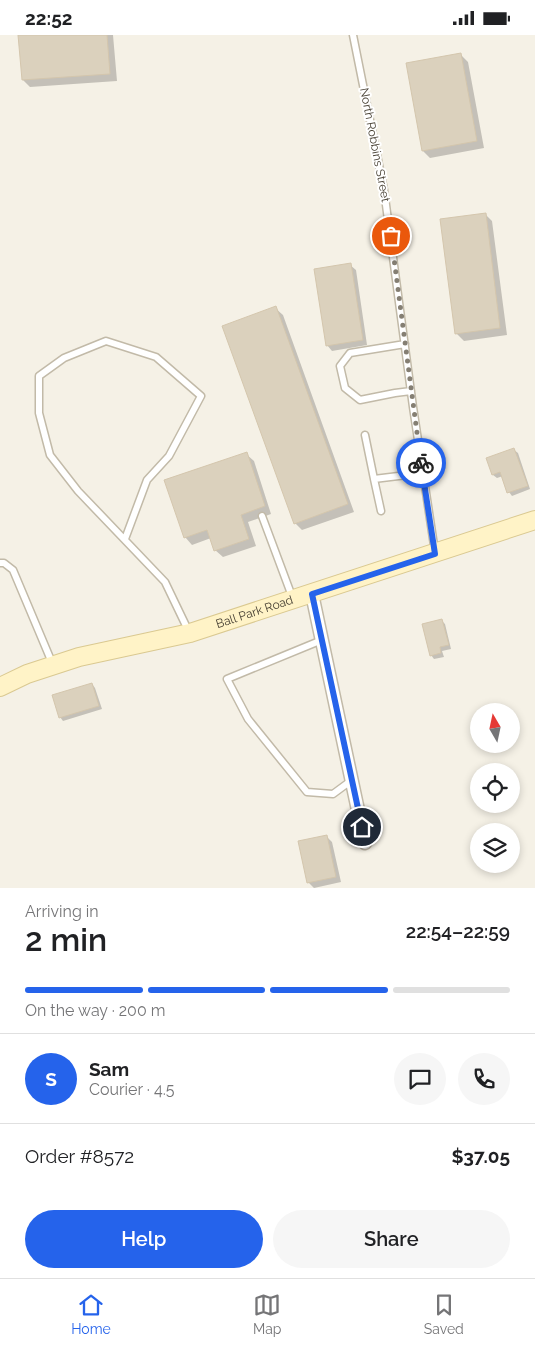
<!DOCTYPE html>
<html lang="en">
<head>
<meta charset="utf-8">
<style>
	body { margin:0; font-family:Raleway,sans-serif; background:#f6f6f6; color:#202124; height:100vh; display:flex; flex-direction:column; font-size:19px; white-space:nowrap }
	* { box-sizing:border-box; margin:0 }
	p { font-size:16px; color:#757577 }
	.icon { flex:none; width:28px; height:28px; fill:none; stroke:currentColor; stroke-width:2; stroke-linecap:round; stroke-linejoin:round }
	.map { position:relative; height:853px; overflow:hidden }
	.details { display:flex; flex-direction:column; background:#fff; flex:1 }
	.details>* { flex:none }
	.needle { width:32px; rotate:351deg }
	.fabs { position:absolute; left:470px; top:668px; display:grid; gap:10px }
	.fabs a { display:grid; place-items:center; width:50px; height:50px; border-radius:50%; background:#fff; box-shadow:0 2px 8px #0003; font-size:25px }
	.pin { position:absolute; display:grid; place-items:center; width:42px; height:42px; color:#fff; margin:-21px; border:2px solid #fff; border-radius:50%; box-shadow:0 1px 5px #0007 }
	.courier { position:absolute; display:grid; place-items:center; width:50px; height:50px; margin:-25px; border:4px solid #2563eb; border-radius:50%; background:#fff; color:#222; box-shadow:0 1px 6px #0007 }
	.head em { font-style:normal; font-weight:600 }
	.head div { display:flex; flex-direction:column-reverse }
	.head { display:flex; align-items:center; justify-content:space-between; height:85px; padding:0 25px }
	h1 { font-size:32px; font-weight:600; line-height:38px }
	.bar { display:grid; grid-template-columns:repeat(4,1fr); gap:8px 5px; align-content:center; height:60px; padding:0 25px }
	.bar i { height:6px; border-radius:4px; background:#e0e0e0 }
	.bar .current { background:#2563eb }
	.bar p { grid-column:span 4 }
	.line { display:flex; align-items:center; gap:12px; padding:0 25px; border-top:1px solid #e0e0e0 }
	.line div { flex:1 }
	.round { display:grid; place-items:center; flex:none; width:52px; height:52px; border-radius:26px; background:#f6f6f6 }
	.button { display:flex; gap:10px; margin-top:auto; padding:10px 25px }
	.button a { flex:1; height:58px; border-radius:30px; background:#2563eb; color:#fff; font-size:20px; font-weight:600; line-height:58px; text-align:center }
	.button a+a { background:#f6f6f6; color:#202124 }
	.status { display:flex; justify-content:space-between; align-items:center; height:35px; padding:0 25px; background:#fff; direction:ltr }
	.status svg { height:14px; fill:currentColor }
	.tab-bar { display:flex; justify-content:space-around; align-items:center; height:70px; border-top:1px solid #e0e0e0; background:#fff; font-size:14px; color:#757577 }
	.tab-bar a { display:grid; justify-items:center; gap:2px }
	.tab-bar .current { color:#2563eb }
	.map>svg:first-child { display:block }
	.shadow { fill:#0003 }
	.building { fill:#dbd1bd; stroke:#d4c6ad }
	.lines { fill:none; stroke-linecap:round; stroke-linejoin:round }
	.lane-casing { stroke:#c2baa8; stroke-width:9 }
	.street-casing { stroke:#c2baa8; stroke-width:15 }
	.secondary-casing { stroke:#dac991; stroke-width:20 }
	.lane { stroke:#fff; stroke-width:6 }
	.street { stroke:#fff; stroke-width:12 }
	.secondary { stroke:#fff3c7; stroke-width:18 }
	.done { stroke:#857f73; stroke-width:5; stroke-dasharray:0 9 }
	.route { stroke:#2563eb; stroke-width:6 }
	.labels { text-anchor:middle; stroke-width:4; stroke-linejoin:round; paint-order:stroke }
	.street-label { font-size:12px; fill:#494235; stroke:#fff }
</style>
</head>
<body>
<div class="status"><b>22:52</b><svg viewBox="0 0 49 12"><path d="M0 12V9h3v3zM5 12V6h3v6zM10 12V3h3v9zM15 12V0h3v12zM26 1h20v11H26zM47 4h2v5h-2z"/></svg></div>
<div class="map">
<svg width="535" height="853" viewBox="0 0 535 853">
	<rect width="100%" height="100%" fill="#f5f1e6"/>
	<path class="shadow" d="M20,0H113L117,46L30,52L23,45Z
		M461,20L468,27L484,113L430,123L423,116Z
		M485,179L492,186L507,300L464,306L456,298Z
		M350,230L356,235L367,310L332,316L327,310Z
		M275,273L283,280L354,477L302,495L295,488Z
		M514,415L518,418L530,454L512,461L509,457L503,441L497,443L493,440L488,424Z
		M246,419L254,426L271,479L248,487L256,511L223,522L215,515L211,503L192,510L185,502Z
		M442,586L445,589L451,614L442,616L444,622L434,624L431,620Z
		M92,649L95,653L102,674L63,686L60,682Z
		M326,801L332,807L341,847L314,853L308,847Z"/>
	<path class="building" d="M18,0H107L110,39L22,45Z
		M461,18L477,106L422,116L406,28Z
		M486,178L500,293L455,299L440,184Z
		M351,228L363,305L326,311L314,234Z
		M276,271L348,469L294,489L222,291Z
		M514,413L528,451L507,458L500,437L492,440L486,423Z
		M247,417L265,471L241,480L249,504L214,516L207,495L184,503L164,445Z
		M442,584L449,610L440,612L441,618L430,621L422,589Z
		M92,648L99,671L59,683L52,660Z
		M327,800L336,842L307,848L298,806Z"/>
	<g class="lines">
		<g class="lane-casing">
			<path id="lane" d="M353,0L384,155L413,372L435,517
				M405,309L350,318L340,331L345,353L360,365L395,358L411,356
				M365,400L374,444
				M381,476L374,444L423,438
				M262,481L293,564
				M125,504L147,445L169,421L201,361L156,322L106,306L64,323L39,341V378L50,420L78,456L165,547L189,597
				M0,528H4L13,535L53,630
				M322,605L227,644L248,684L307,757L333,759L352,745"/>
		</g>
		<g class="street-casing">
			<path id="street" d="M312,559L365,808"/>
		</g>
		<g class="secondary-casing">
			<g id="secondary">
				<path id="s1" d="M0,652L27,639L79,622L190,598L535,485"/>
			</g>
		</g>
		<use href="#lane" class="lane"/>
		<use href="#street" class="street"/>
		<use href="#secondary" class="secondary"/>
	</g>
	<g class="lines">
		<path class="done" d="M391,201L421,428"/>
		<path class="route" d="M362,792L312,559L435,519L421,428"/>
	</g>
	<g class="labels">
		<g class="street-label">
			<text transform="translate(375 110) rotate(79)" y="4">North Robbins Street</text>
			<text dy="4" stroke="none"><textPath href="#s1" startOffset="266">Ball Park Road</textPath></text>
		</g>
	</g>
</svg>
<div class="fabs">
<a><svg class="needle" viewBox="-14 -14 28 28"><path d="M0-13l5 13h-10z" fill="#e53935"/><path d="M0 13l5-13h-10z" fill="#757577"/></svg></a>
<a><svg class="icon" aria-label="locate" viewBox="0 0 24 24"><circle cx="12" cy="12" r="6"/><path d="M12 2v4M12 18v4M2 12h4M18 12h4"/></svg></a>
<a><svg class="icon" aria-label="layers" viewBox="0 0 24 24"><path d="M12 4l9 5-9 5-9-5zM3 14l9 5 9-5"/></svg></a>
</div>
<div class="pin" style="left:391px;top:201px;background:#ea580c"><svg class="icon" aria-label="bag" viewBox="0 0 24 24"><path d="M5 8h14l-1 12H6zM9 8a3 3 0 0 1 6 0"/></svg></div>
<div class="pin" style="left:362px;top:792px;background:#1f2937"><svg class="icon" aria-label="home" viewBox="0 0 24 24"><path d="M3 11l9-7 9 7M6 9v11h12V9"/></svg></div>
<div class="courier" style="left:421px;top:428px"><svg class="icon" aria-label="bike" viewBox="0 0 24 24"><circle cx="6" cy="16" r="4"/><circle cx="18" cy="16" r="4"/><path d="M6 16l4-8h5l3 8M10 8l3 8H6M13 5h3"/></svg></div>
</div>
<section class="details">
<div class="head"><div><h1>2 min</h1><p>Arriving in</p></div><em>22:54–22:59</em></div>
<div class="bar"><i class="current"></i><i class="current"></i><i class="current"></i><i></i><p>On the way · 200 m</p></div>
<div class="line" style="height:90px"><b class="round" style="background:#2563eb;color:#fff">S</b><div><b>Sam</b><p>Courier · 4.5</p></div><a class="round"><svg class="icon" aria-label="chat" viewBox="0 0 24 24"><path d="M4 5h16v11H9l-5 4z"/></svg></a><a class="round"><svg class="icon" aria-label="phone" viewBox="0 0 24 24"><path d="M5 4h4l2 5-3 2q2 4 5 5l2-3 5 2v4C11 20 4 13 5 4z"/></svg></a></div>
<div class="line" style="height:65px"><div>Order #8572</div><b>$37.05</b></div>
<div class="button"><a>Help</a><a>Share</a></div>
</section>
<nav class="tab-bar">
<a class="current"><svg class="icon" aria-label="home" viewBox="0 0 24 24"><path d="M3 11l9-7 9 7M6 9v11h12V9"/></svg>Home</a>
<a><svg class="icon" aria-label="map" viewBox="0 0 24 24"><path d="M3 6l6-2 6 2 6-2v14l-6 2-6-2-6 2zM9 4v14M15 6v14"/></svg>Map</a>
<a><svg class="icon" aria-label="saved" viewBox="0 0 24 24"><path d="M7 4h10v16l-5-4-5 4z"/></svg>Saved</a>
</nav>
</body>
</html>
